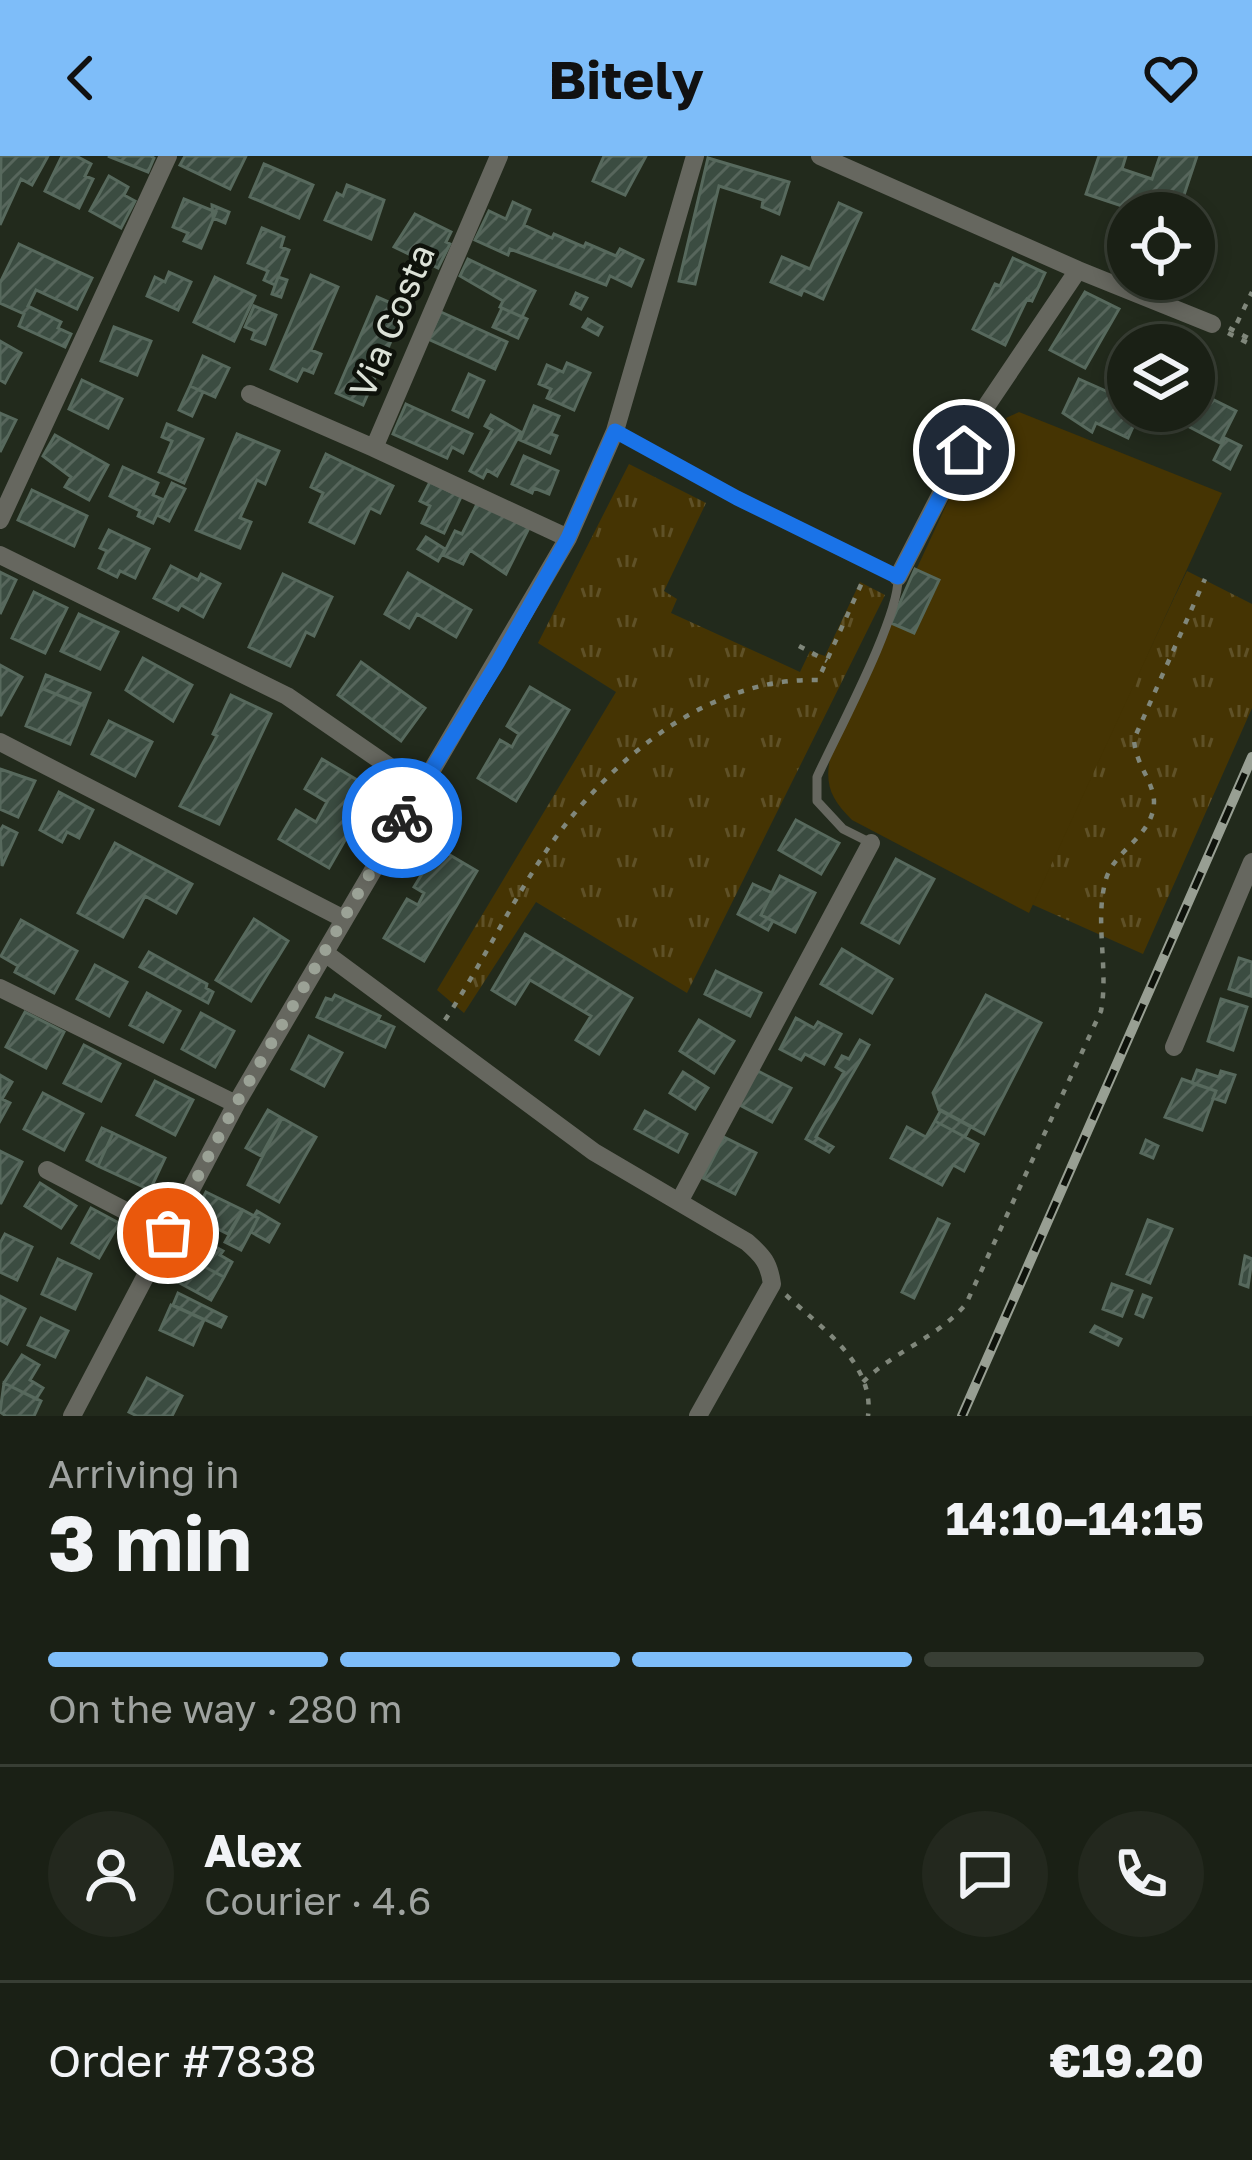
<!DOCTYPE html>
<html lang="en">
<head>
<meta charset="utf-8">
<style>
	body { margin:0; font-family:"Golos Text",sans-serif; background:#23281e; color:#f1f3f6; height:100vh; display:flex; flex-direction:column; font-size:45px; white-space:nowrap }
	* { box-sizing:border-box; margin:0 }
	p { font-size:39px; color:#9fa3a0 }
	.icon { flex:none; width:66px; height:66px; fill:none; stroke:currentColor; stroke-width:2; stroke-linecap:round; stroke-linejoin:round }
	.map { position:relative; height:1260px; overflow:hidden }
	.panel { display:flex; flex-direction:column; background:#1a2015; flex:1 }
	.panel>* { flex:none }
	.controls { position:absolute; left:1107px; top:36px; display:grid; gap:24px }
	.controls a { display:grid; place-items:center; width:108px; height:108px; border-radius:50%; background:#1a2015; box-shadow:0 6px 18px #0003,0 0 0 3px #383e34; font-size:60px }
	.pin { position:absolute; display:grid; place-items:center; width:102px; height:102px; color:#fff; margin:-51px; border:6px solid #fff; border-radius:50%; box-shadow:0 3px 12px #0007 }
	.courier { position:absolute; display:grid; place-items:center; width:120px; height:120px; margin:-60px; border:9px solid #1a73e8; border-radius:50%; background:#fff; color:#222; box-shadow:0 3px 15px #0007 }
	.summary em { font-style:normal; font-weight:700 }
	.summary div { display:flex; flex-direction:column-reverse }
	.summary { display:flex; align-items:center; justify-content:space-between; height:204px; padding:0 48px }
	h1 { font-size:78px; font-weight:700; line-height:90px }
	.bar { display:grid; grid-template-columns:repeat(4,1fr); gap:18px 12px; align-content:center; height:144px; padding:0 48px }
	.bar i { height:15px; border-radius:9px; background:#383e34 }
	.bar .active { background:#7ebdf9 }
	.bar p { grid-column:span 4 }
	.line { display:flex; align-items:center; gap:30px; padding:0 48px; border-top:3px solid #383e34 }
	.line div { flex:1 }
	.round { display:grid; place-items:center; flex:none; width:126px; height:126px; border-radius:63px; background:#23281e }
	header { display:flex; justify-content:space-between; align-items:center; height:156px; padding:0 48px; background:#7ebdf9; color:#111; font-size:54px; font-weight:700 }
	.map>svg:first-child { display:block }
	.grass { fill:url(#grass-tufts) }
	.garden { fill:#453403 }
	.building { fill:url(#building-hatch); stroke:#57695d; stroke-width:3 }
	.lines { fill:none; stroke-linecap:round; stroke-linejoin:round }
	.path { stroke:#80877b; stroke-width:4.5; stroke-dasharray:6 9; stroke-linecap:butt }
	.service { stroke:#66675f; stroke-width:9 }
	.minor { stroke:#66675f; stroke-width:18 }
	.rail-casing { stroke:#989f93; stroke-width:10 }
	.rail { stroke:#0e120b; stroke-width:6; stroke-dasharray:18; stroke-linecap:butt }
	.done { stroke:#9ba296; stroke-width:12; stroke-dasharray:0 21.6 }
	.route { stroke:#1a73e8; stroke-width:15 }
	.labels { text-anchor:middle; stroke-width:9; stroke-linejoin:round; paint-order:stroke }
	.street-label { font-size:36px; fill:#dce2d8; stroke:#0e120b }
</style>
</head>
<body>
<header><svg class="icon" aria-label="back" viewBox="0 0 24 24"><path d="M15 5l-7 7 7 7"/></svg>Bitely<svg class="icon" aria-label="heart" viewBox="0 0 24 24"><path d="M12 20l-8-8c-3-5 5-10 8-4 3-6 11-1 8 4z"/></svg></header>
<div class="map">
<svg width="1252" height="1260" viewBox="0 0 1252 1260">
	<defs>
		<pattern id="grass-tufts" width="24" height="20" patternUnits="userSpaceOnUse" patternTransform="scale(3)"><rect width="24" height="20" fill="#453403"/><path d="M3 7l-1-3M5 7V3M7 7l1-3M15 17l-1-3M17 17v-4M19 17l1-3" fill="none" stroke="#5f5127"/></pattern>
		<pattern id="building-hatch" width="6" height="6" patternUnits="userSpaceOnUse" patternTransform="scale(3)"><rect width="6" height="6" fill="#3b4c41"/><path d="M-1 1l2-2M0 6l6-6M5 7l2-2" fill="none" stroke="#57665c"/></pattern>
	</defs>
	<rect width="100%" height="100%" fill="#222a1c"/>
	<path class="grass" d="M629,308L706,347L664,435L677,443L671,457L800,516L810,495L825,500L860,426L885,439L687,837L536,746L464,857L437,834L616,536L538,487Z
		M1187,415L1252,448V552L1143,798L1029,747Z"/>
	<path class="garden" d="M1019,256L1222,337L1029,757L852,664C830,642 824,628 831,597L982,272L995,267L1000,272L1008,267L1006,262Z"/>
	<path class="building" d="M1,0H48L32,29L21,23L0,69Z
		M62,0H76L91,8L85,20L93,23L79,52L45,35Z
		M108,0H151L154,2L148,16Z
		M185,0H246L230,33L180,9Z
		M604,0H646L625,39L593,25Z
		M1099,0H1126L1122,13L1152,23L1160,0H1197L1178,57H1143L1086,38Z
		M708,2L789,26L779,58L762,51L763,44L719,30L695,128L679,125Z
		M264,8L313,29L299,62L250,41Z
		M109,20L128,31L124,39L135,45L121,72L90,55Z
		M347,29L384,44L371,83L325,64L337,37L343,40Z
		M184,43L216,56L201,92L184,85L188,77L173,71Z
		M513,46L530,54L524,69L552,82L554,78L584,91L586,87L616,100L620,93L643,104L631,130L610,120L606,129L510,93L508,99L475,84L489,55L506,63Z
		M839,47L861,57L823,143L803,134L801,139L771,126L782,101L810,113Z
		M212,49L229,56L225,67L213,62Z
		M415,58L451,76L446,86L450,88L438,112L394,91Z
		M262,72L284,81L281,91L289,94L275,129L264,124L268,115L248,107Z
		M19,88L92,122L77,153L36,134L28,150L61,166L58,172L71,178L65,191L19,170L24,158L0,147V127Z
		M1013,102L1045,117L1032,145L1027,143L1005,189L973,173L995,128L1000,130Z
		M468,103L535,135L522,161L500,151L503,145L460,120Z
		M169,116L191,126L178,154L147,140L155,121L165,126Z
		M311,119L338,131L311,194L321,198L313,217L303,213L297,225L271,213Z
		M215,121L255,140L234,185L194,166Z
		M278,121L287,124L281,141L272,138Z
		M1085,136L1119,153L1085,212L1050,194Z
		M576,137L587,142L581,153L571,148Z
		M377,141L405,153L363,249L336,237Z
		M254,150L276,159L265,188L252,183L255,175L245,171Z
		M502,152L527,163L518,182L493,171Z
		M441,156L507,186L495,213L428,183Z
		M588,163L602,171L598,179L583,171Z
		M114,171L151,185L137,219L101,205Z
		M1188,183L1205,192L1194,214V189H1185Z
		M0,185L21,197L5,227L0,224Z
		M203,200L229,212L215,241L190,230Z
		M567,207L590,217L574,254L547,242L551,233L539,228L547,209L563,216Z
		M469,218L484,225L468,261L453,254Z
		M1079,223L1106,235L1109,228L1128,236V255H1140L1128,282L1096,267L1092,276L1063,257Z
		M82,224L122,243L108,272L69,253Z
		M190,230L203,236L192,260L179,254Z
		M1194,234L1236,255L1220,287L1184,268L1190,255H1194Z
		M406,248L472,278L463,297L452,291L447,302L393,278Z
		M534,250L559,260L551,278L557,280L550,297L520,284Z
		M0,257L16,264L0,296Z
		M491,259L521,276L497,320L487,314L483,322L470,315L492,274L485,270Z
		M167,268L203,283L184,327L159,316L172,285L162,281Z
		M237,278L279,295L265,328L257,324L240,362L251,366L240,392L196,374Z
		M55,279L108,309L89,344L65,331L71,321L43,300Z
		M1225,282L1241,290L1230,313L1214,304Z
		M326,298L393,330L380,357L370,352L354,387L310,366L323,337L311,331Z
		M524,300L558,315L549,338L534,332L532,337L512,328Z
		M123,311L158,327L153,339L164,344L153,367L138,360L140,355L110,340Z
		M430,326L461,341L444,377L422,367L430,350L420,345Z
		M172,327L185,333L169,365L157,359Z
		M32,334L87,360L74,390L18,364Z
		M478,346L529,372L506,418L470,394L463,408L443,399L455,375L462,378Z
		M109,374L149,393L135,422L120,415L117,421L99,412L107,395L100,392Z
		M426,381L445,393L438,405L418,393Z
		M171,410L198,424L201,418L220,428L203,461L181,449L178,454L154,442Z
		M915,413L939,424L914,477L891,467Z
		M0,416L16,424L0,458Z
		M408,417L471,454L456,481L417,458L409,472L385,458Z
		M283,418L332,441L314,480L306,476L290,510L249,491Z
		M34,436L67,452L45,497L12,482Z
		M79,458L118,476L100,513L61,495Z
		M143,502L192,529L173,565L126,534Z
		M361,506L425,552L401,585L338,539Z
		M0,509L22,521L1,559H0Z
		M46,519L90,537L85,550L41,532Z
		M530,531L569,554L516,645L478,622L500,584L512,591L519,578L507,570Z
		M41,532L85,550L70,588L26,570Z
		M231,539L271,558L219,668L180,650L217,580L213,578Z
		M109,565L152,586L135,620L92,598Z
		M322,603L374,634L329,712L279,683L296,654L316,666L327,646L305,633Z
		M0,613L35,625L18,661L0,653Z
		M59,636L93,654L79,682L67,676L62,686L40,674Z
		M796,664L839,687L821,718L779,694Z
		M3,670L17,677L2,710L0,675Z
		M115,687L192,728L176,757L145,740L123,781L78,757Z
		M438,692L477,715L424,805L384,782L407,743L418,749L424,737L414,731Z
		M896,703L934,723L899,787L862,767Z
		M780,720L815,737L795,776L761,759Z
		M753,728L772,737L761,759L773,765L768,774L738,758Z
		M254,763L288,785L251,845L216,824Z
		M21,764L77,795L54,837L15,816L18,810L1,800Z
		M525,778L632,842L599,898L576,884L591,860L530,824L515,848L492,834Z
		M842,793L892,823L872,857L821,828Z
		M149,796L207,828L206,832L213,836L208,847L140,811Z
		M1239,802L1252,806L1251,840L1229,833Z
		M95,809L127,826L109,860L77,843Z
		M716,815L761,837L750,860L705,838Z
		M147,837L180,855L163,886L130,869Z
		M335,839L380,860L378,864L394,871L385,891L317,861L326,842L332,844Z
		M986,839L1041,867L984,978L939,954L933,937Z
		M1221,843L1247,851L1233,894L1208,885Z
		M25,856L64,876L46,912L6,891Z
		M201,857L234,875L215,911L182,893Z
		M796,862L814,872L818,866L841,878L824,908L805,898L801,904L780,893Z
		M699,864L734,885L714,917L680,895Z
		M309,880L342,897L324,930L292,913Z
		M860,884L869,889L816,981L833,991L829,996L806,983L844,916L836,911L842,900L849,903Z
		M84,889L120,908L101,945L64,927Z
		M754,913L791,932L772,966L736,947Z
		M1197,914L1219,921L1221,915L1235,919L1225,946L1213,942L1216,935L1192,927Z
		M683,916L708,932L695,953L670,937Z
		M0,919L12,926L2,943L10,947L0,965Z
		M1182,923L1216,935L1202,974L1165,961Z
		M155,925L193,944L175,979L137,959Z
		M43,937L83,958L64,994L24,973Z
		M268,954L282,962L261,1000L246,992Z
		M941,954L971,970L965,981L935,965Z
		M645,955L687,978L678,996L635,973Z
		M282,962L316,981L279,1046L248,1029Z
		M935,965L978,988L964,1015L953,1009L942,1029L891,1002L907,971L926,981Z
		M102,972L113,977L98,1010L87,1004Z
		M113,977L165,1002L150,1034L98,1010Z
		M724,981L756,997L735,1038L703,1022Z
		M1146,984L1158,990L1153,1002L1141,997Z
		M0,995L22,1006L1,1047H0Z
		M40,1027L76,1050L61,1072L25,1050Z
		M206,1036L243,1054L228,1078L204,1066L209,1057L198,1052Z
		M91,1052L119,1067L99,1102L72,1087Z
		M243,1054L258,1062L241,1094L225,1086Z
		M257,1055L279,1068L269,1086L251,1076L258,1062L254,1060Z
		M938,1063L949,1068L914,1142L902,1136Z
		M1148,1064L1172,1073L1150,1127L1127,1118Z
		M5,1078L32,1091L17,1124L0,1116V1087Z
		M197,1081L223,1095L220,1099L232,1106L224,1121L186,1101Z
		M1245,1100L1252,1103L1248,1131L1240,1128Z
		M186,1101L224,1121L211,1144L174,1124Z
		M58,1103L91,1118L75,1153L42,1138Z
		M1112,1128L1132,1135L1122,1160L1103,1153Z
		M178,1137L226,1161L221,1171L173,1149Z
		M1143,1139L1151,1142L1143,1161L1136,1158Z
		M0,1140L25,1153L7,1188L0,1184Z
		M171,1149L204,1164L193,1189L160,1174Z
		M41,1162L68,1175L55,1201L28,1189Z
		M1095,1170L1121,1183L1118,1189L1091,1176Z
		M22,1199L39,1209L30,1224L43,1232L36,1243L4,1227Z
		M147,1222L182,1240L172,1260H137L129,1256Z
		M4,1227L41,1245L34,1260H6L0,1256Z"/>
	<g class="lines">
		<path class="path" d="M1237,167L1252,136
			M1229,172L1252,184
			M1228,177L1252,189
			M799,490L827,505
			M445,864C483,807 512,744 551,688C611,603 709,521 818,524L864,422
			M786,1139C820,1171 875,1207 868,1260
			M863,1226C894,1195 936,1183 966,1148L1101,855C1109,812 1094,765 1106,723C1115,693 1154,680 1154,645C1153,624 1135,608 1134,583L1205,423"/>
		<path class="service" d="M615,275L737,342L898,421C900,461 836,579 817,621V645L843,673L871,687"/>
		<path class="minor" d="M499,0L374,292L568,382
			M820,0L1078,114L1212,168
			M250,238L374,292
			M0,364L168,0
			M0,399L287,540L419,631
			M898,421L985,252L1078,114
			M0,586L342,762
			M325,797L594,996L747,1086C763,1100 769,1107 772,1128L698,1260
			M0,832L236,948
			M1174,891L1252,706
			M47,1014L168,1077
			M679,1046L871,687
			M72,1260L236,948L568,382L615,275L695,0"/>
		<g class="rail-casing">
			<path id="rail" d="M962,1260L1252,601"/>
		</g>
		<use href="#rail" class="rail"/>
	</g>
	<g class="lines">
		<path class="done" d="M168,1077L236,948L402,662"/>
		<path class="route" d="M402,662L498,506L568,382L615,275L737,342L898,421L964,294"/>
	</g>
	<g class="labels">
		<g class="street-label">
			<text transform="translate(392 165) rotate(-67)" y="13">Via Costa</text>
		</g>
	</g>
</svg>
<div class="controls">
<a><svg class="icon" aria-label="locate" viewBox="0 0 24 24"><circle cx="12" cy="12" r="6"/><path d="M12 2v4M12 18v4M2 12h4M18 12h4"/></svg></a>
<a><svg class="icon" aria-label="layers" viewBox="0 0 24 24"><path d="M12 4l9 5-9 5-9-5zM3 14l9 5 9-5"/></svg></a>
</div>
<div class="pin" style="left:168px;top:1077px;background:#ea580c"><svg class="icon" aria-label="bag" viewBox="0 0 24 24"><path d="M5 8h14l-1 12H6zM9 8a3 3 0 0 1 6 0"/></svg></div>
<div class="pin" style="left:964px;top:294px;background:#1f2937"><svg class="icon" aria-label="home" viewBox="0 0 24 24"><path d="M3 11l9-7 9 7M6 9v11h12V9"/></svg></div>
<div class="courier" style="left:402px;top:662px"><svg class="icon" aria-label="bike" viewBox="0 0 24 24"><circle cx="6" cy="16" r="4"/><circle cx="18" cy="16" r="4"/><path d="M6 16l4-8h5l3 8M10 8l3 8H6M13 5h3"/></svg></div>
</div>
<section class="panel">
<div class="summary"><div><h1>3 min</h1><p>Arriving in</p></div><em>14:10–14:15</em></div>
<div class="bar"><i class="active"></i><i class="active"></i><i class="active"></i><i></i><p>On the way · 280 m</p></div>
<div class="line" style="height:216px"><a class="round"><svg class="icon" aria-label="person" viewBox="0 0 24 24"><circle cx="12" cy="8" r="4"/><path d="M4 21q1-7 8-7t8 7"/></svg></a><div><b>Alex</b><p>Courier · 4.6</p></div><a class="round"><svg class="icon" aria-label="chat" viewBox="0 0 24 24"><path d="M4 5h16v11H9l-5 4z"/></svg></a><a class="round"><svg class="icon" aria-label="phone" viewBox="0 0 24 24"><path d="M5 4h4l2 5-3 2q2 4 5 5l2-3 5 2v4C11 20 4 13 5 4z"/></svg></a></div>
<div class="line" style="height:156px"><div>Order #7838</div><b>€19.20</b></div>
</section>
</body>
</html>
